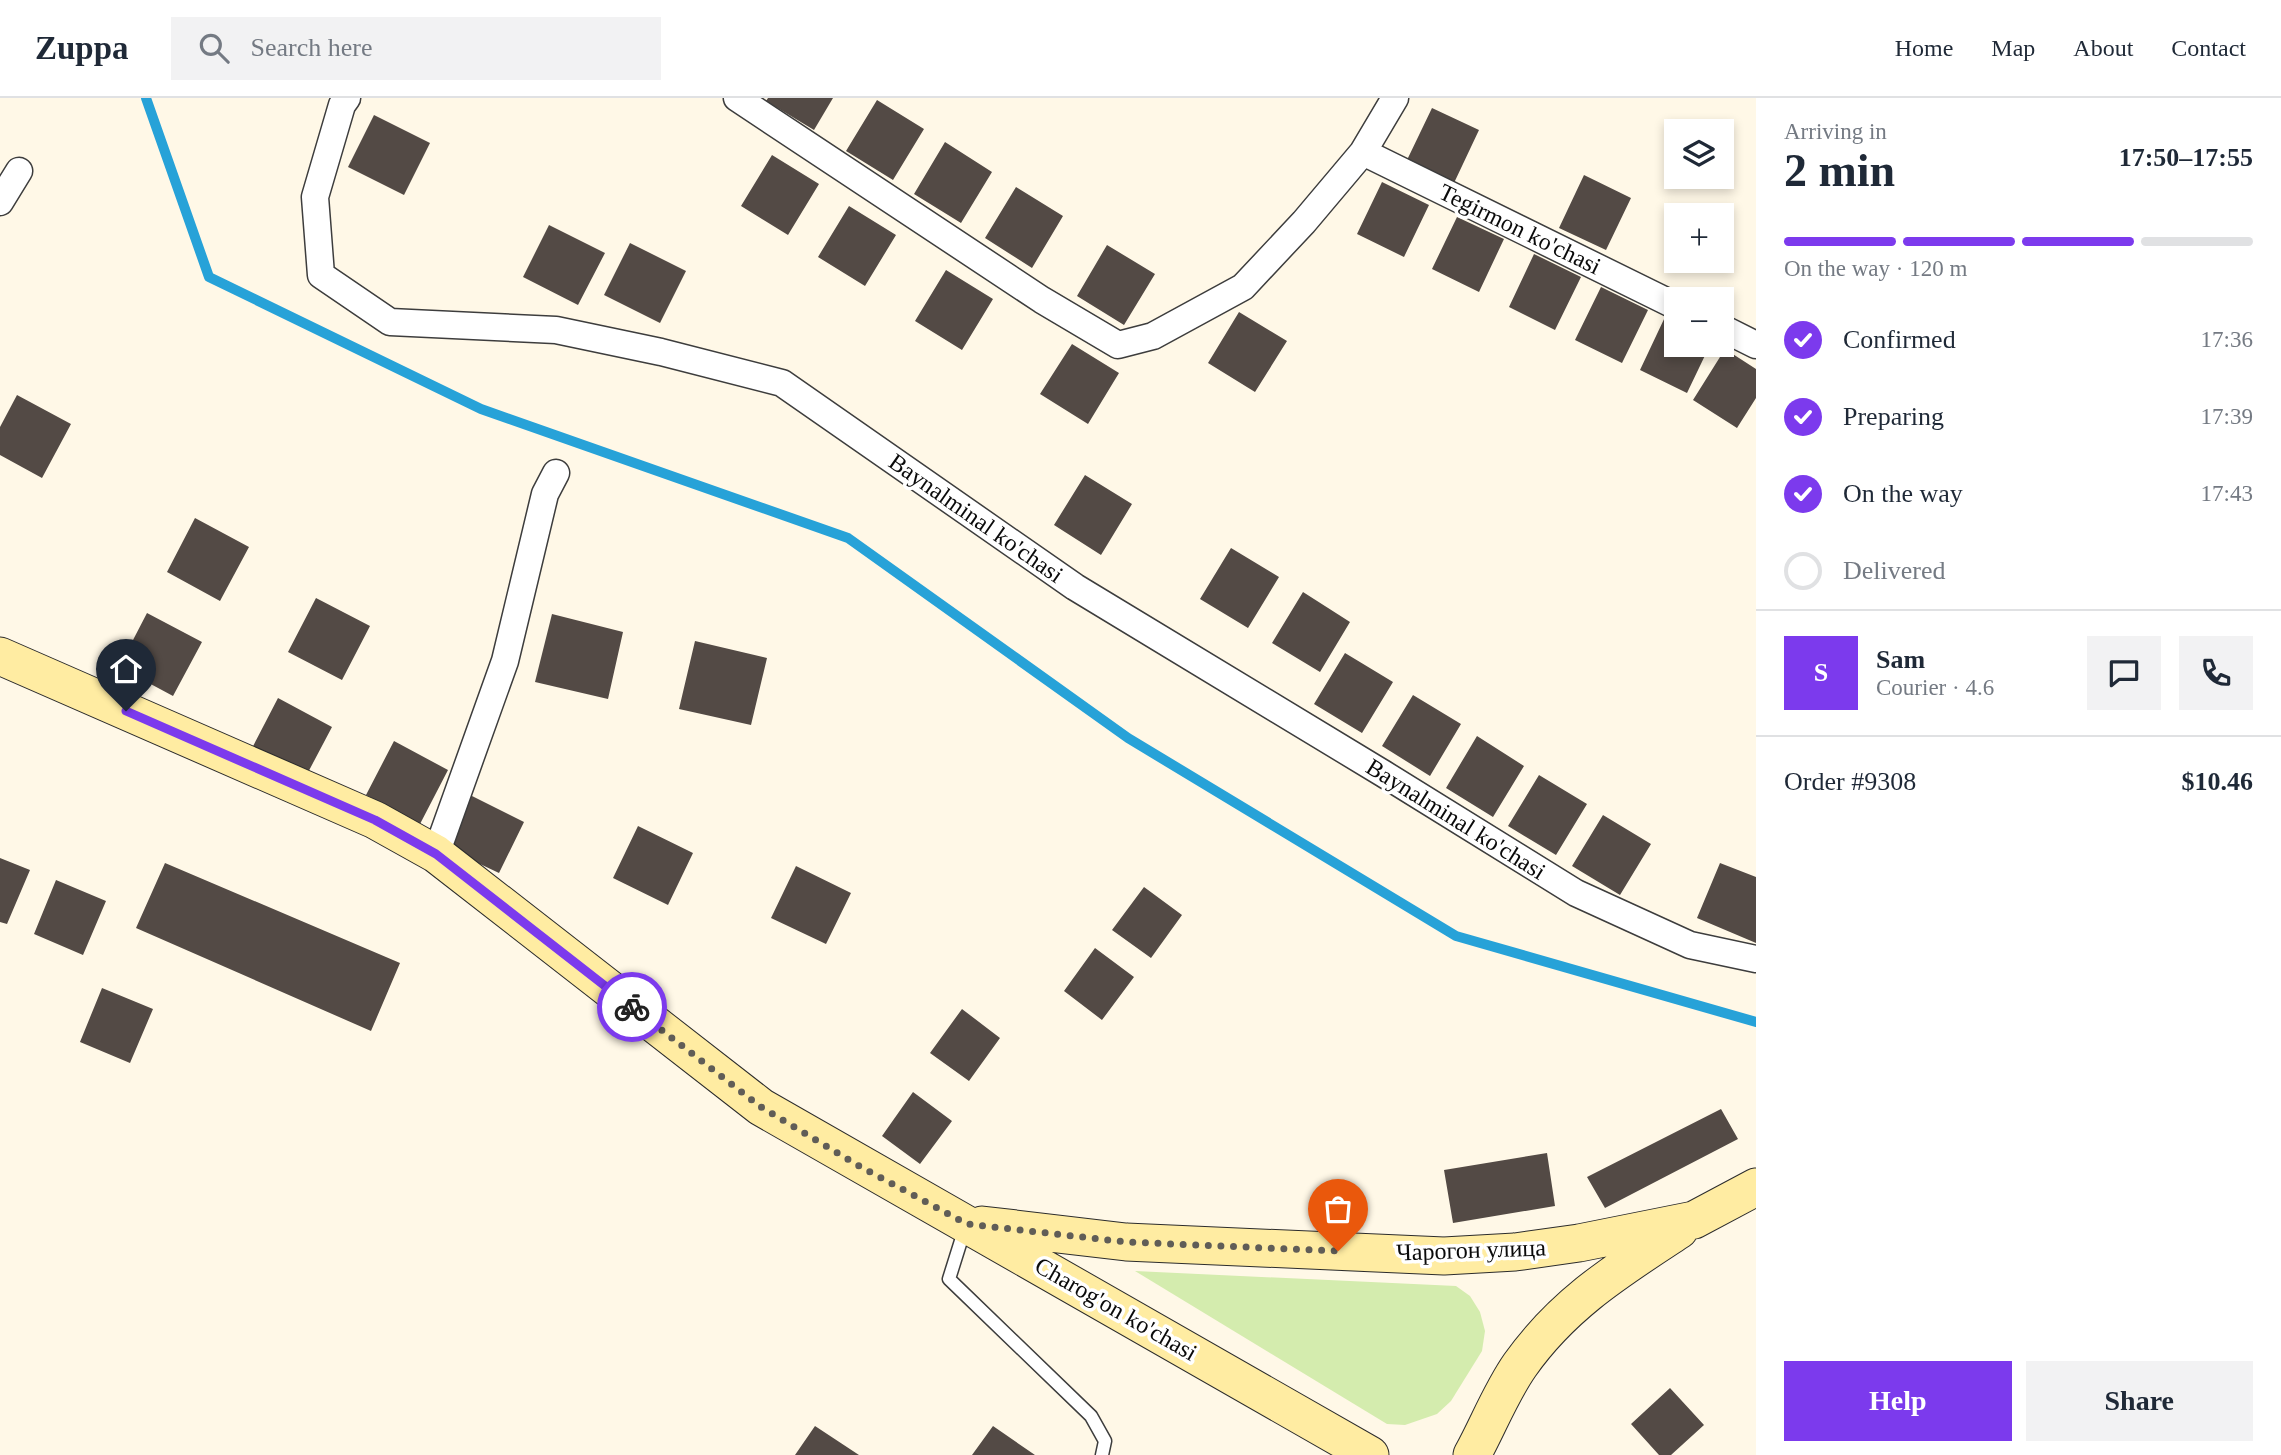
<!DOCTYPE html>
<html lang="en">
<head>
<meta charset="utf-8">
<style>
	body { margin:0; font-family:"Times New Roman",serif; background:#f2f2f3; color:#1f2937; height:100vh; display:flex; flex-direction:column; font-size:26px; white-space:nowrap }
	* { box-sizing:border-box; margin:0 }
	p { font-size:23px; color:#747a83 }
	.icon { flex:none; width:38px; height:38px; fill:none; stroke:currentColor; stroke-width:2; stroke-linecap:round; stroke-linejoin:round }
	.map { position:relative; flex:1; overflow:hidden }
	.side { display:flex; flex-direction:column; background:#fff; width:525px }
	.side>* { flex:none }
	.fabs { position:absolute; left:1664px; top:21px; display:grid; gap:14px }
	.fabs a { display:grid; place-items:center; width:70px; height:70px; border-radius:0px; background:#fff; box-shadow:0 4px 10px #0003; font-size:35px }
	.pin { position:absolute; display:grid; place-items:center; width:60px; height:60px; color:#fff; margin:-72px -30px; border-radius:50% 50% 50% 0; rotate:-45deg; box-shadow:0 0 7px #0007 }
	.pin .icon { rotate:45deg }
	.courier { position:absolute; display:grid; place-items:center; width:70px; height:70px; margin:-35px; border:5px solid #7c3aed; border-radius:50%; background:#fff; color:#222; box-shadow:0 2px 9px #0007 }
	.head em { font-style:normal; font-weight:800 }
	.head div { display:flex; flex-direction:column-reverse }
	.head { display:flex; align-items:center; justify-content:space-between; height:119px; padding:0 28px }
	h1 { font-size:46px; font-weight:800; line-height:52px }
	.bar { display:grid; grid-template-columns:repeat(4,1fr); gap:10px 7px; align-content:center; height:84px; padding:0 28px }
	.bar i { height:9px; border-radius:5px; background:#e0e1e3 }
	.bar .active { background:#7c3aed }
	.bar p { grid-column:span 4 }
	.line { display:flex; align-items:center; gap:18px; padding:0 28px; border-top:2px solid #e0e1e3 }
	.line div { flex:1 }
	.round { display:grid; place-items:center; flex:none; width:74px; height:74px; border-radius:0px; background:#f2f2f3 }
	ol { padding:0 28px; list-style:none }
	li { display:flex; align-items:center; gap:21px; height:77px }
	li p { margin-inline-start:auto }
	li .icon { padding:7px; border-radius:50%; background:#7c3aed; color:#fff; stroke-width:4 }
	li:last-child { color:#747a83 }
	li i { width:38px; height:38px; border:4px solid #e0e1e3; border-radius:50% }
	.action { display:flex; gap:14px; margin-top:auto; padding:14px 28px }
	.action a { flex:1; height:80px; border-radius:0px; background:#7c3aed; color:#fff; font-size:28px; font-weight:800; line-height:80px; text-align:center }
	.action a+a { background:#f2f2f3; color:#1f2937 }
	header { display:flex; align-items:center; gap:42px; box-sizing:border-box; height:98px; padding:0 35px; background:#fff; border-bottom:2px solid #e0e1e3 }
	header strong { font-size:33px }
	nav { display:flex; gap:38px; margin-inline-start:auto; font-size:24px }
	.search { width:490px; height:63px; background:#f2f2f3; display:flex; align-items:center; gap:18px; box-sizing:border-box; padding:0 24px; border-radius:0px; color:#747a83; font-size:26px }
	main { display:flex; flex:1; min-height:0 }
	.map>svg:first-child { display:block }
	.green { fill:#d4ecae }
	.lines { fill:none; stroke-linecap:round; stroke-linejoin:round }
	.stream { stroke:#27a2d8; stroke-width:10 }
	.building { fill:#534a45 }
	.lane-casing { stroke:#3d3d3d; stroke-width:15 }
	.street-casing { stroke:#3d3d3d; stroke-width:29 }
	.secondary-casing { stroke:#2c2c2c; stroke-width:39 }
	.lane { stroke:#fff; stroke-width:12 }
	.street { stroke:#fff; stroke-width:26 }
	.secondary { stroke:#ffeca2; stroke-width:37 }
	.done { stroke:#605d57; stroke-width:7; stroke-dasharray:0 12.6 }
	.route { stroke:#7c3aed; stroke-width:9 }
	.labels { text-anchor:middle; stroke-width:7; stroke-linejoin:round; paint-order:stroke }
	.street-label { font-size:24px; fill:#0a0a0a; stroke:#fff }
</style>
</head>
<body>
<header>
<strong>Zuppa</strong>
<div class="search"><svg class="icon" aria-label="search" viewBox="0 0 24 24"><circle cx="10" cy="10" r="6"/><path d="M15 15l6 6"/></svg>Search here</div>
<nav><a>Home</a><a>Map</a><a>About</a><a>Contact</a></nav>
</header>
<main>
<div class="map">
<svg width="1756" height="1357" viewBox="0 0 1756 1357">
	<rect width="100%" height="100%" fill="#fff8e7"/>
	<path class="green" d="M1135,1173L1456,1188L1470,1198L1480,1214L1485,1233L1482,1253L1451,1303L1437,1316L1405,1327L1387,1326Z"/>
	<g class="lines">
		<path class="stream" d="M146,0L209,179L481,311L848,440L1128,640L1456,838L1756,924"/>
	</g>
	<path class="building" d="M768,0H833L814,32L766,3Z
		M877,2L924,31L893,82L846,53Z
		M1432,10L1479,32L1454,85L1407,62Z
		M374,17L430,45L404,97L348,69Z
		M945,44L992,74L961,125L914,96Z
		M772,57L819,86L788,137L741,108Z
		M1584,77L1631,100L1606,152L1559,130Z
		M1382,84L1429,107L1404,159L1357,136Z
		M1016,89L1063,118L1032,170L985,140Z
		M849,108L896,137L865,188L818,159Z
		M1457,119L1504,141L1479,194L1432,171Z
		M549,127L605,155L578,207L523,179Z
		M630,145L686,173L660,225L604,197Z
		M1107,147L1155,176L1124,227L1077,198Z
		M1534,156L1581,179L1555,232L1509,209Z
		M946,172L993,201L962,252L915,223Z
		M1601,189L1648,212L1622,265L1575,242Z
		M1239,214L1287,243L1255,294L1208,265Z
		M1665,219L1676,224V247H1710L1687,295L1640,272Z
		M1072,246L1119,275L1088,326L1040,296Z
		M1725,251L1756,271V300L1737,330L1693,302Z
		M17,297L71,326L42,380L0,357V329Z
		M1085,377L1132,406L1101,457L1054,427Z
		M195,420L249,449L220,503L167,474Z
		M1231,450L1279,479L1248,530L1200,501Z
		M1303,494L1350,524L1320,574L1272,545Z
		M316,500L370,528L342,582L288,554Z
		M147,515L202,544L173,598L119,569Z
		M552,516L623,534L608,601L535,584Z
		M695,543L767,560L751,627L679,611Z
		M1345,555L1393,584L1362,635L1314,606Z
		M1413,597L1461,626L1430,678L1382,648Z
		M278,600L332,629L304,682L250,654Z
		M1477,638L1524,668L1493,719L1446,690Z
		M394,643L448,672L420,726L366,697Z
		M1539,677L1587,706L1556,757L1508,728Z
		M470,697L524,724L499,775L444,749Z
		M1603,717L1651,746L1620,797L1572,768Z
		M638,728L693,755L668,807L613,780Z
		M0,760L30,772L7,826L0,824Z
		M165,765L400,865L371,933L136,830Z
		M1720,765L1756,779V845L1697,820Z
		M796,768L851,795L826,846L771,820Z
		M56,782L106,803L83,857L34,836Z
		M1144,789L1182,817L1151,860L1112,832Z
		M1095,850L1134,879L1102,922L1064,893Z
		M102,890L153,911L130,965L80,944Z
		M962,911L1000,940L969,983L930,955Z
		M913,994L952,1023L920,1066L882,1038Z
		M1721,1011L1738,1041L1605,1110L1587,1079Z
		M1547,1055L1555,1108L1453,1125L1444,1072Z
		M1670,1290L1704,1327L1671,1357H1659L1631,1326Z
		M815,1328L859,1357H795Z
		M993,1328L1035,1357H972Z"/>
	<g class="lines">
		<g class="lane-casing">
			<path id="lane" d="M965,1130L949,1181L1091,1318L1105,1343L1102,1357"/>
		</g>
		<g class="street-casing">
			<path id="street" d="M347,0L342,7L315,99L321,177L390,224L556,232L661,254L782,285L1075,489L1384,676L1576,795L1690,847L1756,861
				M737,0L1042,202L1118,247L1153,238L1243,189L1304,124L1363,54L1395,0
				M1363,54L1676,208
				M0,104L19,73
				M1722,230L1756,247
				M436,756L505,563L545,396L556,375"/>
		</g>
		<g class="secondary-casing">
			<path id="secondary" d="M0,558L375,722L436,756L761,1009L1370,1357
				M982,1127L1126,1144L1444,1158L1515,1154L1579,1145L1694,1122L1756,1089
				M1472,1357C1488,1328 1501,1294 1520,1267C1563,1206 1618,1172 1679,1132"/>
		</g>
		<use href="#lane" class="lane"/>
		<use href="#street" class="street"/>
		<use href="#secondary" class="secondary"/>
	</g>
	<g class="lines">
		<path class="done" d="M632,909L761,1009L861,1069L967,1126L1126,1144L1338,1153"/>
		<path class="route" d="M126,613L375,722L436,756L632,909"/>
	</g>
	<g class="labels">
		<g class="street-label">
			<text transform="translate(1520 131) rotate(26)" y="8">Tegirmon ko'chasi</text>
			<text transform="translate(976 420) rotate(35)" y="8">Baynalminal ko'chasi</text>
			<text transform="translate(1456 721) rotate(32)" y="8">Baynalminal ko'chasi</text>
			<text transform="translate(1471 1152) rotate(-2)" y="8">Чарогон улица</text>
			<text transform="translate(1116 1211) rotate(30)" y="8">Charog'on ko'chasi</text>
		</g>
	</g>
</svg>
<div class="fabs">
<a><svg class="icon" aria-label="layers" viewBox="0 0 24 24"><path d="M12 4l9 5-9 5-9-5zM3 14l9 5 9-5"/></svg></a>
<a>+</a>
<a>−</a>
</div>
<div class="pin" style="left:1338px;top:1153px;background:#ea580c"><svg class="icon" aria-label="bag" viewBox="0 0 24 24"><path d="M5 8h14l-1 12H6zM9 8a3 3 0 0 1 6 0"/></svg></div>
<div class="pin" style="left:126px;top:613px;background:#1f2937"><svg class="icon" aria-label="home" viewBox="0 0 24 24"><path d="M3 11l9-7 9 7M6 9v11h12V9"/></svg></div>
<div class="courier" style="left:632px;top:909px"><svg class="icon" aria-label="bike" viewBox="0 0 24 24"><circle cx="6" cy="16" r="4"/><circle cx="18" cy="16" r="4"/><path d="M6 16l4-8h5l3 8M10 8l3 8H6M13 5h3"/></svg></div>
</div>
<section class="side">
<div class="head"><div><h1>2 min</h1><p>Arriving in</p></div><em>17:50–17:55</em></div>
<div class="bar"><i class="active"></i><i class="active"></i><i class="active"></i><i></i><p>On the way · 120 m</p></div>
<ol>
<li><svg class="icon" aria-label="check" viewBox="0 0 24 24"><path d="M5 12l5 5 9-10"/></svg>Confirmed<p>17:36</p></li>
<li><svg class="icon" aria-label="check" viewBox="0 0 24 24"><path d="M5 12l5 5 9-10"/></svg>Preparing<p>17:39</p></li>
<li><svg class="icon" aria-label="check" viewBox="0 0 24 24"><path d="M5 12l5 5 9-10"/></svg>On the way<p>17:43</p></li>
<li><i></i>Delivered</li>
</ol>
<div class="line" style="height:126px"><b class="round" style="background:#7c3aed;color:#fff">S</b><div><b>Sam</b><p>Courier · 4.6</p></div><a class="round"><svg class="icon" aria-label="chat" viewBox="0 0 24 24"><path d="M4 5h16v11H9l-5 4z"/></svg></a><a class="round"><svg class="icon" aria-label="phone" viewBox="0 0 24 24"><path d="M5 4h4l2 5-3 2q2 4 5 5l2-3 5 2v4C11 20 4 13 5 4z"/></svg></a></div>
<div class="line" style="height:91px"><div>Order #9308</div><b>$10.46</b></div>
<div class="action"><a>Help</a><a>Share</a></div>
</section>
</main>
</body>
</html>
